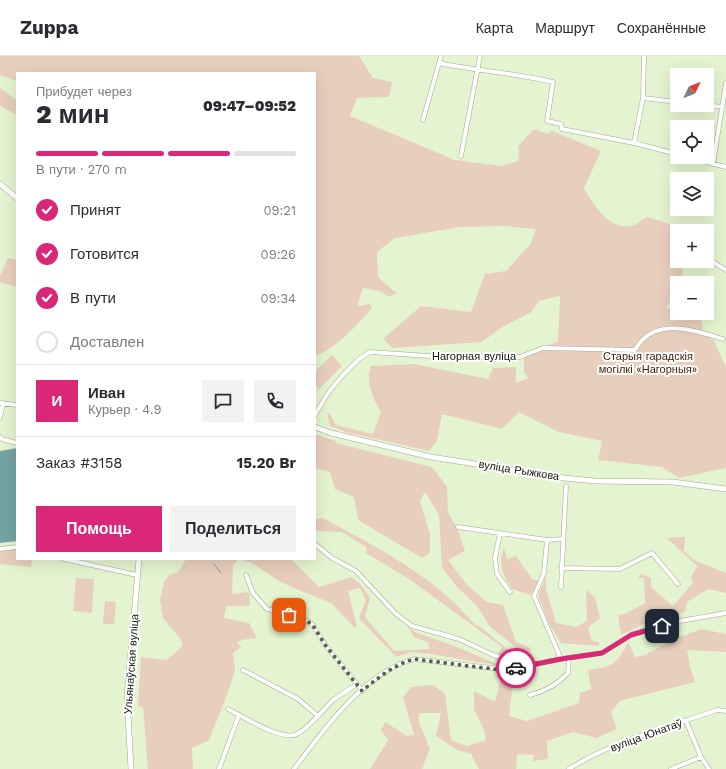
<!DOCTYPE html>
<html lang="ru">
<head>
<meta charset="utf-8">
<style>
	body { margin:0; font-family:"Work Sans",sans-serif; background:#f2f2f3; color:#2b2b33; height:100vh; display:flex; flex-direction:column; font-size:15px; white-space:nowrap }
	* { box-sizing:border-box; margin:0 }
	p { font-size:13px; color:#7c7c81 }
	.icon { flex:none; width:22px; height:22px; fill:none; stroke:currentColor; stroke-width:2; stroke-linecap:round; stroke-linejoin:round }
	.map { position:relative; flex:1; overflow:hidden }
	.side { position:absolute; left:16px; top:16px; width:300px; height:488px; display:flex; flex-direction:column; background:#fff; border-radius:0px; box-shadow:0 4px 16px #0002 }
	.side>* { flex:none }
	.needle { width:26px; rotate:47deg }
	.tools { position:absolute; left:670px; top:12px; display:grid; gap:8px }
	.tools a { display:grid; place-items:center; width:44px; height:44px; border-radius:0px; background:#fff; box-shadow:0 4px 16px #0002; font-size:20px }
	.pin { position:absolute; display:grid; place-items:center; width:34px; height:34px; color:#fff; margin:-17px; border-radius:8px; box-shadow:0 2px 6px #0006 }
	.courier { position:absolute; display:grid; place-items:center; width:40px; height:40px; margin:-20px; border:3px solid #db2777; border-radius:50%; background:#fff; color:#222; box-shadow:0 1px 5px #0007 }
	.headline em { font-style:normal; font-weight:800 }
	.headline div { display:flex; flex-direction:column-reverse }
	.headline { display:flex; align-items:center; justify-content:space-between; height:68px; padding:0 20px }
	h1 { font-size:26px; font-weight:800; line-height:30px }
	.bar { display:grid; grid-template-columns:repeat(4,1fr); gap:6px 4px; align-content:center; height:48px; padding:0 20px }
	.bar i { height:5px; border-radius:3px; background:#e1e1e2 }
	.bar .current { background:#db2777 }
	.bar p { grid-column:span 4 }
	.line { display:flex; align-items:center; gap:10px; padding:0 20px; border-top:1px solid #e1e1e2 }
	.line div { flex:1 }
	.round { display:grid; place-items:center; flex:none; width:42px; height:42px; border-radius:0px; background:#f2f2f3 }
	ol { padding:0 20px; list-style:none }
	li { display:flex; align-items:center; gap:12px; height:44px }
	li p { margin-inline-start:auto }
	li .icon { padding:4px; border-radius:50%; background:#db2777; color:#fff; stroke-width:4 }
	li:last-child { color:#7c7c81 }
	li i { width:22px; height:22px; border:2px solid #e1e1e2; border-radius:50% }
	.button { display:flex; gap:8px; margin-top:auto; padding:8px 20px }
	.button a { flex:1; height:46px; border-radius:0px; background:#db2777; color:#fff; font-size:16px; font-weight:800; line-height:46px; text-align:center }
	.button a+a { background:#f2f2f3; color:#2b2b33 }
	header { display:flex; align-items:center; gap:24px; box-sizing:border-box; height:56px; padding:0 20px; background:#fff; border-bottom:1px solid #e1e1e2 }
	header strong { font-size:19px }
	nav { display:flex; gap:22px; margin-inline-start:auto; font-size:14px }
	.map>svg:first-child { display:block }
	.green { fill:#e8cfbd }
	.water { fill:#74a4a2 }
	.lines { fill:none; stroke-linecap:round; stroke-linejoin:round }
	.stream { stroke:#74a4a2; stroke-width:1 }
	.minor-casing { stroke:#9eac8a; stroke-width:5 }
	.major-casing { stroke:#9eac8a; stroke-width:6 }
	.minor { stroke:#fff; stroke-width:4 }
	.major { stroke:#fff; stroke-width:5 }
	.done { stroke:#5a624e; stroke-width:4; stroke-dasharray:0 7.2 }
	.route { stroke:#db2777; stroke-width:5 }
	.labels { text-anchor:middle; stroke-width:4; stroke-linejoin:round; paint-order:stroke }
	.street-label { font-size:11px; fill:#0f1408; stroke:#fff }
	.park-label { font-size:11px; fill:#432203; stroke:#fff }
</style>
</head>
<body>
<header>
<strong>Zuppa</strong>
<nav><a>Карта</a><a>Маршрут</a><a>Сохранённые</a></nav>
</header>
<div class="map">
<svg width="726" height="713" viewBox="0 0 726 713">
	<rect width="100%" height="100%" fill="#e5f4d0"/>
	<path class="green" d="M0,0H359L373,22L392,26L389,41L357,42L350,60L455,104L501,110L518,105L519,96L518,90L534,73L547,78L552,75L601,95L584,132C593,148 608,173 630,170C636,169 642,164 647,161L693,175H677V205H682L683,227H677V234L666,252L677,254V257H694L702,266L703,274L714,285L726,311V412L679,422L662,411L598,404L602,385L559,376L519,356L502,373L442,358L437,385L429,395L349,377L330,370L327,356L330,358L336,369L373,378L381,356C373,343 365,325 371,310L414,308L488,323L493,312L516,311V327L528,322L524,316V301L558,285L560,240L539,245L531,256L501,272L482,286L393,292L383,283L421,250L471,256L485,218L506,215L531,187L536,173L504,170L460,171L395,182L377,196L378,221L396,237L389,241L380,235L363,232L357,250L370,248L372,252C357,269 337,292 315,300V17H17V25L0,19Z
		M0,32L17,45V59L0,50Z
		M8,202L17,204V231L0,226V220Z
		M332,299L342,310L319,333L315,329V315Z
		M315,378L336,385V387L432,411L447,431L448,456L458,474L465,495L448,504L467,529L487,546L503,549L516,586L531,592L528,601L490,571L477,550L457,531L442,512L439,459L425,436L420,445L430,478V497L422,502L358,464L354,441L335,433L330,416L315,412Z
		M323,462C379,493 434,519 476,570L478,569L517,601L515,603L498,599L502,591L409,523L366,497L367,492L342,476L315,475V463Z
		M685,481L684,495L694,504L726,517V537L708,533L687,546L685,556L648,566L621,579L618,559L625,558L645,547L644,522H638L641,518L651,522V531L673,550L693,527L691,521L697,510L667,482Z
		M504,491L507,503L516,500L533,524H539L531,539L512,533C502,517 498,510 504,491Z
		M17,493V503H32L31,511L0,508V494Z
		M186,503H291L319,531L352,521L362,530L370,542L365,561L394,595L430,593L428,586L414,581L408,571L415,576L462,593L501,610L431,598L411,596L396,601L359,562L366,544L360,532L348,535L357,570L355,572L331,547L296,533L279,525L252,507L239,503L233,509L232,538L249,536L250,550H226L224,562L249,567L257,582L242,584L237,587L241,591L233,597L235,615L224,647L209,684L192,692L193,713H148L143,651L138,650L141,601L167,604L182,590V585L163,562L160,544L164,526L169,519L178,516Z
		M546,521V533L556,567L576,571L587,565L586,534L595,541L600,562L588,572L592,585L599,586V590L561,587L549,568L538,539Z
		M76,522L94,523L92,557L73,555Z
		M105,545L116,546L114,568H103Z
		M701,573L726,578V596L687,594L690,611L695,626L620,645L611,656L617,673L596,682L573,676L547,685L548,703L533,705L534,699L517,698L516,713H479L471,698L457,694L436,680L441,657H420L418,664L430,693L422,713H370L388,684L381,674L385,666L407,680L414,679L403,641L411,631L433,629L445,638L451,684L467,690L486,684L484,674L474,654V635L495,646L500,626H513L509,660L527,665L579,647L580,637L591,633L588,614C613,611 617,608 628,586L635,601L645,599L673,584Z"/>
	<path class="water" d="M17,392V485L0,487V395Z"/>
	<g class="lines">
		<path class="stream" d="M214,508L221,517"/>
		<g class="minor-casing">
			<path id="minor" d="M439,7C477,15 515,17 553,26L547,65L561,68L562,73L634,87L677,98
				M643,42L677,46
				M703,49L723,51
				M423,64L441,0
				M634,87L643,42L644,0
				M461,100L480,0
				M687,101L726,111
				M713,108L726,27
				M713,206L726,214
				M0,347L17,349
				M315,359L328,337L343,319L359,303L370,296L445,301H520L543,292L635,294C654,260 693,274 723,283
				M0,362L3,347
				M0,381L2,383L17,387
				M458,471L547,484L562,483
				M500,477L495,502L497,518L510,536
				M547,484L544,517L534,540L561,603
				M315,488L332,502L356,515L395,557L412,570L459,583L493,599L526,609
				M0,493L17,491
				M64,503L137,519
				M561,512L620,513L652,497L678,528
				M246,519L253,537L267,553L299,561L312,568L326,590L357,628
				M561,531L566,430
				M243,614L298,643L318,660L333,644L357,628L362,635
				M530,639C546,635 557,629 568,617L569,602
				M228,653C242,660 283,686 297,678C305,674 312,666 318,660
				M686,665L701,701L709,713
				M219,713L239,659
				M294,713C323,674 365,616 414,603L501,613L516,612L561,603L602,597L631,579L674,566L726,557
				M569,713C613,685 668,671 717,654L726,655
				M671,713L701,701"/>
		</g>
		<g class="major-casing">
			<path id="major" d="M0,128L17,142
				M315,371L331,377L431,401L564,422L595,425L673,426L726,433
				M131,713L127,640L139,503"/>
		</g>
		<use href="#minor" class="minor"/>
		<use href="#major" class="major"/>
	</g>
	<g class="lines">
		<path class="done" d="M289,559L299,561L312,568L326,590L362,635C378,622 393,609 414,603L501,614L516,612"/>
		<path class="route" d="M516,612L561,603L602,597L631,579L662,570"/>
	</g>
	<g class="labels">
		<g class="street-label">
			<text x="474" y="304">Нагорная вуліца</text>
			<text transform="translate(519 414) rotate(9)" y="4">вуліца Рыжкова</text>
			<text transform="translate(131 608) rotate(-86)" y="4">Ульянаўская вуліца</text>
			<text transform="translate(646 679) rotate(-20)" y="4">вуліца Юнатаў</text>
		</g>
		<g class="park-label">
			<text x="648" y="304">Старыя гарадскія<tspan x="648" dy="13">могілкі «Нагорныя»</tspan></text>
		</g>
	</g>
</svg>
<div class="tools">
<a><svg class="needle" viewBox="-14 -14 28 28"><path d="M0-13l5 13h-10z" fill="#e53935"/><path d="M0 13l5-13h-10z" fill="#7c7c81"/></svg></a>
<a><svg class="icon" aria-label="locate" viewBox="0 0 24 24"><circle cx="12" cy="12" r="6"/><path d="M12 2v4M12 18v4M2 12h4M18 12h4"/></svg></a>
<a><svg class="icon" aria-label="layers" viewBox="0 0 24 24"><path d="M12 4l9 5-9 5-9-5zM3 14l9 5 9-5"/></svg></a>
<a>+</a>
<a>−</a>
</div>
<div class="pin" style="left:289px;top:559px;background:#ea580c"><svg class="icon" aria-label="bag" viewBox="0 0 24 24"><path d="M5 8h14l-1 12H6zM9 8a3 3 0 0 1 6 0"/></svg></div>
<div class="pin" style="left:662px;top:570px;background:#1f2937"><svg class="icon" aria-label="home" viewBox="0 0 24 24"><path d="M3 11l9-7 9 7M6 9v11h12V9"/></svg></div>
<div class="courier" style="left:516px;top:612px"><svg class="icon" aria-label="car" viewBox="0 0 24 24"><path d="M5 17H2v-5l4-1 3-4h7l3 4 3 1v5h-3M9 17h6M6 11h13"/><circle cx="7" cy="17" r="2"/><circle cx="17" cy="17" r="2"/></svg></div>
<section class="side">
<div class="headline"><div><h1>2 мин</h1><p>Прибудет через</p></div><em>09:47–09:52</em></div>
<div class="bar"><i class="current"></i><i class="current"></i><i class="current"></i><i></i><p>В пути · 270 m</p></div>
<ol>
<li><svg class="icon" aria-label="check" viewBox="0 0 24 24"><path d="M5 12l5 5 9-10"/></svg>Принят<p>09:21</p></li>
<li><svg class="icon" aria-label="check" viewBox="0 0 24 24"><path d="M5 12l5 5 9-10"/></svg>Готовится<p>09:26</p></li>
<li><svg class="icon" aria-label="check" viewBox="0 0 24 24"><path d="M5 12l5 5 9-10"/></svg>В пути<p>09:34</p></li>
<li><i></i>Доставлен</li>
</ol>
<div class="line" style="height:72px"><b class="round" style="background:#db2777;color:#fff">И</b><div><b>Иван</b><p>Курьер · 4.9</p></div><a class="round"><svg class="icon" aria-label="chat" viewBox="0 0 24 24"><path d="M4 5h16v11H9l-5 4z"/></svg></a><a class="round"><svg class="icon" aria-label="phone" viewBox="0 0 24 24"><path d="M5 4h4l2 5-3 2q2 4 5 5l2-3 5 2v4C11 20 4 13 5 4z"/></svg></a></div>
<div class="line" style="height:52px"><div>Заказ #3158</div><b>15.20 Br</b></div>
<div class="button"><a>Помощь</a><a>Поделиться</a></div>
</section>
</div>
</body>
</html>
